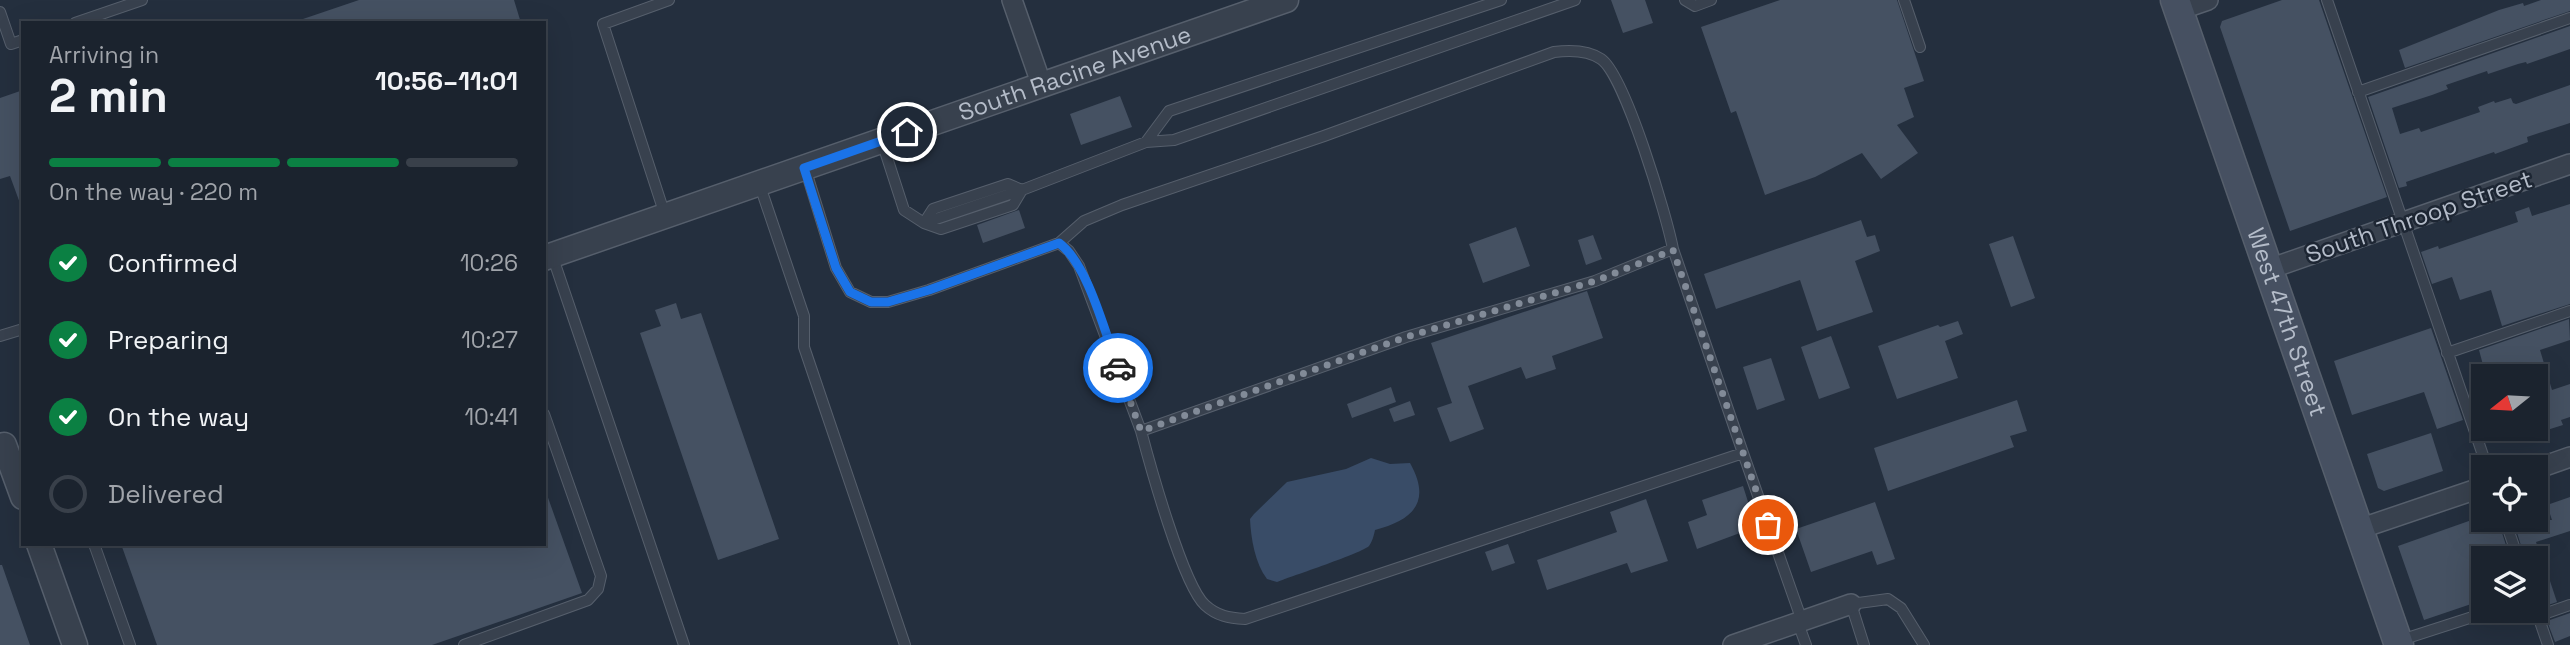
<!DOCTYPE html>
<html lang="en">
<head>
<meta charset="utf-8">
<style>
	body { margin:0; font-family:"Space Grotesk",sans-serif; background:#242b36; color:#f1f3f6; height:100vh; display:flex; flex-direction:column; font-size:26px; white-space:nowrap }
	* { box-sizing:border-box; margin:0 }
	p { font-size:23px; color:#a0a4aa }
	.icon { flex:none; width:38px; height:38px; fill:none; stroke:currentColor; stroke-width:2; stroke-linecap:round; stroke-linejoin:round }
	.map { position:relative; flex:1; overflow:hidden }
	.sheet { position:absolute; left:21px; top:21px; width:525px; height:525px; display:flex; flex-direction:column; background:#1b232e; border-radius:0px; box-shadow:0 7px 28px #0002,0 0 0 2px #39404a }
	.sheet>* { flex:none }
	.needle { width:46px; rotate:252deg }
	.fabs { position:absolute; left:2471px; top:364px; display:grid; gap:14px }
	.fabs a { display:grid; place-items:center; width:77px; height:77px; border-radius:0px; background:#1b232e; box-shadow:0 7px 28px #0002,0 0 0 2px #39404a; font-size:35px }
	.pin { position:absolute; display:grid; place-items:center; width:60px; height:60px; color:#fff; margin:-30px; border:4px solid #fff; border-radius:50%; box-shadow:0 2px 7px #0007 }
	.courier { position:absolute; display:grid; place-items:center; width:70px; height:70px; margin:-35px; border:5px solid #1a73e8; border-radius:50%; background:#fff; color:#222; box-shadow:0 2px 9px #0007 }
	.overview em { font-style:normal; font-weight:600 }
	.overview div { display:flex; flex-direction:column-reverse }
	.overview { display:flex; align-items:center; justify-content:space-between; height:119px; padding:0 28px }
	h1 { font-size:46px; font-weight:600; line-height:52px }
	.bar { display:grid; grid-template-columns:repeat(4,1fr); gap:10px 7px; align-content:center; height:84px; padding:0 28px }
	.bar i { height:9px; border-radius:5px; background:#39404a }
	.bar .current { background:#0b8043 }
	.bar p { grid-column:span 4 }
	ol { padding:0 28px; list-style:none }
	li { display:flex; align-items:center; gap:21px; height:77px }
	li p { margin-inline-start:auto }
	li .icon { padding:7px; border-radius:50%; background:#0b8043; color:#fff; stroke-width:4 }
	li:last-child { color:#a0a4aa }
	li i { width:38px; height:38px; border:4px solid #39404a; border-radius:50% }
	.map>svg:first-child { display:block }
	.water { fill:#394c67 }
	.building { fill:#455162 }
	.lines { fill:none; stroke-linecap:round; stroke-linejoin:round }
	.service-casing { stroke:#565f6c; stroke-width:12 }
	.minor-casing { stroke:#565f6c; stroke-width:22 }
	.tertiary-casing { stroke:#565f6c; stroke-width:27 }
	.secondary-casing { stroke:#565f6c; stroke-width:31 }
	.service { stroke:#38414e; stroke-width:10 }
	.minor { stroke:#38414e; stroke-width:19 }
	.tertiary { stroke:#38414e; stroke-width:24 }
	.secondary { stroke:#465061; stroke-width:28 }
	.done { stroke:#828b98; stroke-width:7; stroke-dasharray:0 12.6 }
	.route { stroke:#1a73e8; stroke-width:9 }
	.labels { text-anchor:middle; stroke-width:5; stroke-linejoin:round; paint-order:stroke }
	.street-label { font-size:24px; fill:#b4bcc9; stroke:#1d2633 }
</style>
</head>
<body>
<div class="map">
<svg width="2570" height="645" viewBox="0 0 2570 645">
	<rect width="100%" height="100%" fill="#242f3e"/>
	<path class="water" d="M1371,458L1390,464L1410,463C1432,502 1413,520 1375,530C1374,535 1372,542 1369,546C1362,553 1292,576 1277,582L1267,579C1255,563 1251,539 1250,519L1254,514L1287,482L1346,469Z"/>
	<path class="building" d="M359,0H514L521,23H300V20Z
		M1611,0H1645L1653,23L1623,33Z
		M1780,0H1897L1924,81L1904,88L1914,117L1897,125L1918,153L1881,179L1862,153L1815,177L1765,195L1736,111L1731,113L1701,27Z
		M2282,0H2319L2387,197L2290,231L2220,27L2222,21Z
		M2541,0H2570V11L2405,68L2399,50L2499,10L2523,3L2524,6Z
		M2570,26V49L2527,64L2526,62L2518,64L2488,74L2487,71L2446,85L2448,89L2432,95L2392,108L2400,134L2419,128L2421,132L2480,112L2478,107L2494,101L2495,103L2511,98L2513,103L2516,104L2570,85V123L2527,137L2528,142L2495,154L2494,152L2406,182L2407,186L2399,188L2368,97Z
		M23,90V205L21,206L10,176L0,179V98Z
		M1120,96L1132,127L1081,145L1070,114Z
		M2570,204V304L2502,326L2491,290L2460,300L2452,277L2432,284L2421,252L2438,246L2439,249L2518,222L2515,212L2529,207L2532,216Z
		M1019,210L1025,228L983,243L977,225Z
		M1861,220L1867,237L1875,235L1880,251L1855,261L1873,312L1817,331L1800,280L1716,309L1704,274Z
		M1516,227L1530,266L1483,283L1469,244Z
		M1593,235L1602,259L1586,265L1578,240Z
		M2013,236L2035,298L2011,307L1989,244Z
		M1587,291L1603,338L1552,356L1556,369L1526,379L1521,367L1468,386L1484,429L1450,442L1437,408L1452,403L1431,343Z
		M676,303L681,319L701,313L779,539L718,560L640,333L661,326L655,310Z
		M2569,319L2570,340L2540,350L2552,390L2570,384V417L2561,420L2563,425L2547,430L2545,424L2536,427V376H2486L2479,350Z
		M1958,321L1963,334L1945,341L1958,378L1897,399L1878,346L1938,325L1940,327Z
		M2431,328L2463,420L2437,429L2424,392L2352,415L2334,361Z
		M1831,336L1850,388L1819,399L1801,347Z
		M1771,358L1785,400L1757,410L1743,367Z
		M1391,387L1396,402L1352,418L1347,404Z
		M2017,400L2027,431L2010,436L2014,447L1888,491L1874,448Z
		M1410,401L1415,415L1394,422L1389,409Z
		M2431,433L2443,471L2384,491L2378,488L2367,454Z
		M1743,486L1756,527L1697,549L1688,522L1707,515L1702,500Z
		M546,492L582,593L432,645H157L121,544H544V493Z
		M2570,497V531L2536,542L2540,554L2525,558L2513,520H2552L2547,505Z
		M1646,499L1668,561L1631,573L1627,563L1547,590L1537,560L1617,532L1610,512Z
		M1875,502L1895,559L1877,565L1872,551L1811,572L1796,529Z
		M2483,516V520H2498L2510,558H2483V600L2424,620L2398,546Z
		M1508,544L1515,563L1492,571L1485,552Z
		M0,565H2L30,645H0Z
		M2550,581L2557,602L2542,607L2536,596V586Z
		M2570,613V636L2555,642L2547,621Z"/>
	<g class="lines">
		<g class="service-casing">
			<path id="service" d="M1685,0L1695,6L1711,0
				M1904,0L1920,47
				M2327,0L2487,467
				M0,12L11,44L23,40
				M75,23L142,0
				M2358,92L2570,18
				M882,142L904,210L924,223L1022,190L1146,142L1174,140L1575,0
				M1146,142L1169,111L1501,0
				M805,168L836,268L850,292L871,302H888L929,290L1059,243L1069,251L1079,266L1141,431L1406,337L1595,281L1673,249C1667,217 1625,75 1601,59C1588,50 1570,50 1554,52L1324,136L1122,205L1084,221L1059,243
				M759,183L804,316V347L905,645
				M1008,184L1022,190L1013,205L941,229L924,223L933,209Z
				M665,215L603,24L669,0
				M552,255L684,645
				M0,336L23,329
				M2447,353L2570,311
				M1141,431C1150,465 1183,585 1205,605C1217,616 1229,618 1245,619L1743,453L1673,249
				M1743,453L1802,621
				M2505,520L2518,558
				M94,544L130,645
				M2536,610L2548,645
				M2538,616L2570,605
				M1798,623L1806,645
				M2398,641L2491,611
				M464,645L588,600L598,589L601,576L544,414
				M1864,645L1851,604L1888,599L1901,608L1924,645"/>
		</g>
		<g class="minor-casing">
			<path id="minor" d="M1012,0L1042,86
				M2179,10L2208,0
				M2269,269L2570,164
				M2536,469L2570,457
				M2359,529L2483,487
				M1733,645L1851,604"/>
		</g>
		<g class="tertiary-casing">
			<g id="tertiary">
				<path id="s1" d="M544,258L1286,0"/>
				<path d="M4,445L23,497"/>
				<path d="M39,544L75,645"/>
			</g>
		</g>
		<g class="secondary-casing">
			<g id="secondary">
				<path id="s2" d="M2175,0L2399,645"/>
			</g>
		</g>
		<use href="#service" class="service"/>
		<use href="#minor" class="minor"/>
		<use href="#tertiary" class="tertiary"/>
		<use href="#secondary" class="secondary"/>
	</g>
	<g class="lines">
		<path class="done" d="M1118,368L1141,431L1406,337L1595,281L1673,250L1768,525"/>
		<path class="route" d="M907,132L804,168L836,268L850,292L871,302H888L929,290L1059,243C1088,264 1105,333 1118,368"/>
	</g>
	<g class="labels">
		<g class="street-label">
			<text dy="8" stroke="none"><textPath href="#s1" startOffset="562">South Racine Avenue</textPath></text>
			<text transform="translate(2419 217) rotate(-19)" y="8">South Throop Street</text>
			<text dy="8" stroke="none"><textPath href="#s2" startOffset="341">West 47th Street</textPath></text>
		</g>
	</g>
</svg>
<div class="fabs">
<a><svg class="needle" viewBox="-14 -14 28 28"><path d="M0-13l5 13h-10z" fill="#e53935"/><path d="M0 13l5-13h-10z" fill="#a0a4aa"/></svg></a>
<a><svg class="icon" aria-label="locate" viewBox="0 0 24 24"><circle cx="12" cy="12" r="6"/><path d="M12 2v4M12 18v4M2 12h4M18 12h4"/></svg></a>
<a><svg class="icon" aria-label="layers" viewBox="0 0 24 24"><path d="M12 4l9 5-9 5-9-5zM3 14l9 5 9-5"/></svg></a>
</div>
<div class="pin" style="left:1768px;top:525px;background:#ea580c"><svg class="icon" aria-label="bag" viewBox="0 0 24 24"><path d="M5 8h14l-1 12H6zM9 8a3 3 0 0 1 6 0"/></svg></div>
<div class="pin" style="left:907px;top:132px;background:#1f2937"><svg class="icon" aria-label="home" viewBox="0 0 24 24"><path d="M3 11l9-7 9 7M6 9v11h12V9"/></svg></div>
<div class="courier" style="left:1118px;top:368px"><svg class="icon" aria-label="car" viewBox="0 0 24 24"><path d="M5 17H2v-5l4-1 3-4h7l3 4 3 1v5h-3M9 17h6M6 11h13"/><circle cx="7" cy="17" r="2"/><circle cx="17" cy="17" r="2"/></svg></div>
<section class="sheet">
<div class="overview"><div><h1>2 min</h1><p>Arriving in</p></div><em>10:56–11:01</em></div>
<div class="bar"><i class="current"></i><i class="current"></i><i class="current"></i><i></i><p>On the way · 220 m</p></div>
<ol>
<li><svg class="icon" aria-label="check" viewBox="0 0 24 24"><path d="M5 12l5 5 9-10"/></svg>Confirmed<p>10:26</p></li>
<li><svg class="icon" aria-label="check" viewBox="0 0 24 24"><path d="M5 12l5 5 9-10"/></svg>Preparing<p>10:27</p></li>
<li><svg class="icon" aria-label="check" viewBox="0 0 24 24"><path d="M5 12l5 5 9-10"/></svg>On the way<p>10:41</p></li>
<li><i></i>Delivered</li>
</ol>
</section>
</div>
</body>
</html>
